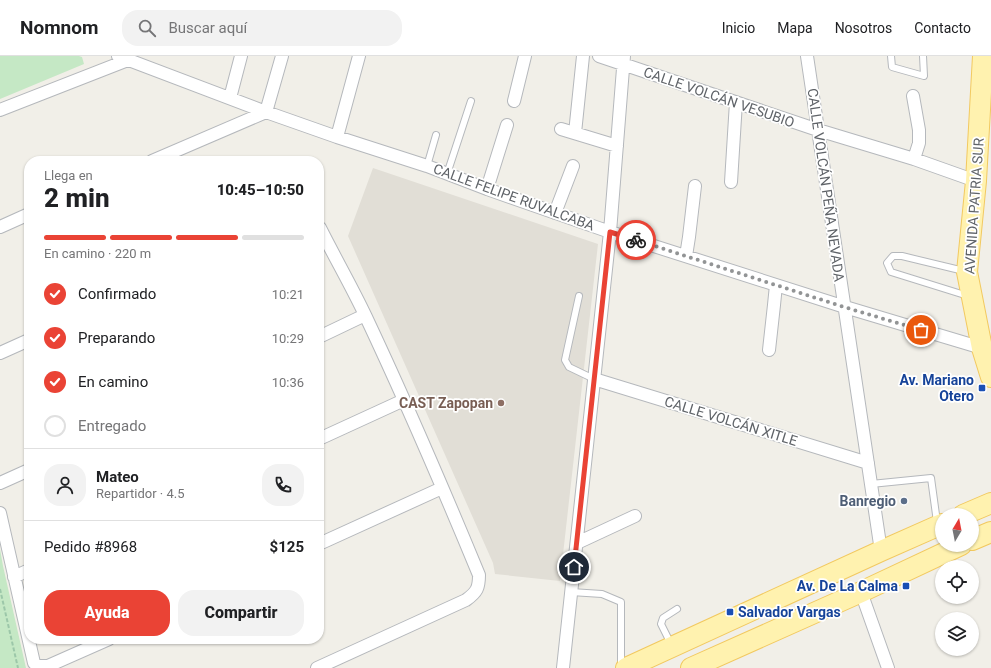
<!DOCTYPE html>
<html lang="es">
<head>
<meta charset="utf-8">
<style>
	body { margin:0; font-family:Roboto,sans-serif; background:#f2f2f2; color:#202124; height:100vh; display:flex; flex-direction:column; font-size:15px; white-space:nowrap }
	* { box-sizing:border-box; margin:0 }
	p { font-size:13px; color:#757577 }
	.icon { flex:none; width:22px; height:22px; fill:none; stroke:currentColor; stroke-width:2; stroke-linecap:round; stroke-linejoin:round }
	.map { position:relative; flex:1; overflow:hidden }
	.sheet { position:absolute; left:24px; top:100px; width:300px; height:488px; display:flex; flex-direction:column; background:#fff; border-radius:16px; box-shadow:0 1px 3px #0004 }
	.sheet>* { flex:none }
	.needle { width:26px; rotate:10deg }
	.controls { position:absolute; left:935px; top:452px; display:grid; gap:8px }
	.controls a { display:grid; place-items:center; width:44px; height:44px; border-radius:50%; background:#fff; box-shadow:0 1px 3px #0004; font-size:20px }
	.pin { position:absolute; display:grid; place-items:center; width:34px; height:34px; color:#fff; margin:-17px; border:2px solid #fff; border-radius:50%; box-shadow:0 1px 4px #0007 }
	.courier { position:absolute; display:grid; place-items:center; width:40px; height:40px; margin:-20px; border:3px solid #ea4335; border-radius:50%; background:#fff; color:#222; box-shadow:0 1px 5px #0007 }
	.head em { font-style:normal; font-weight:800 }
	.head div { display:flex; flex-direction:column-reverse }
	.head { display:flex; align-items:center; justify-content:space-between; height:68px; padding:0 20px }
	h1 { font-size:26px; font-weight:800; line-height:30px }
	.bar { display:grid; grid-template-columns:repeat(4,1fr); gap:6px 4px; align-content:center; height:48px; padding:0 20px }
	.bar i { height:5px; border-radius:3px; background:#e0e0e0 }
	.bar .active { background:#ea4335 }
	.bar p { grid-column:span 4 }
	.line { display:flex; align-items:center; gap:10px; padding:0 20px; border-top:1px solid #e0e0e0 }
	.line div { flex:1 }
	.round { display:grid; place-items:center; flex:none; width:42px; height:42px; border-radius:16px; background:#f2f2f2 }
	ol { padding:0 20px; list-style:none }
	li { display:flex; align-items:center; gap:12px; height:44px }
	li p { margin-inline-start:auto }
	li .icon { padding:4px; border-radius:50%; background:#ea4335; color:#fff; stroke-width:4 }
	li:last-child { color:#757577 }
	li i { width:22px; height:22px; border:2px solid #e0e0e0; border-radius:50% }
	.button { display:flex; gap:8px; margin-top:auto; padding:8px 20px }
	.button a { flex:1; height:46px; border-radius:16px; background:#ea4335; color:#fff; font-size:16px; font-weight:800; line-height:46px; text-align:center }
	.button a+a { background:#f2f2f2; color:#202124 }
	header { display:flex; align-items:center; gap:24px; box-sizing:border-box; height:56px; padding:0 20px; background:#fff; border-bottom:1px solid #e0e0e0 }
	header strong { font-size:19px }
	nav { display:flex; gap:22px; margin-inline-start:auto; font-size:14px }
	.search { width:280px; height:36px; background:#f2f2f2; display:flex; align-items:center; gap:10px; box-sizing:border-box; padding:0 14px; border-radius:16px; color:#757577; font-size:15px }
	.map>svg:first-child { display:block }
	.education { fill:#e1ded6 }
	.green { fill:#c5e8c5 }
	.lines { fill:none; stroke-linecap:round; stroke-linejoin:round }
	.service-casing { stroke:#b5b8bc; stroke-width:8 }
	.minor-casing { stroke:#b5b8bc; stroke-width:14 }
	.primary-casing { stroke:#f2c960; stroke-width:22 }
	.path { stroke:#9cc7a9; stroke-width:2; stroke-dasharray:4 2; stroke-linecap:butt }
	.service { stroke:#fff; stroke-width:6 }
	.minor { stroke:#fff; stroke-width:12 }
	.primary { stroke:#fff2af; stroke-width:20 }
	.done { stroke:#929495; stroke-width:4; stroke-dasharray:0 7.2 }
	.route { stroke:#ea4335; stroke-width:5 }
	.transit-dot { fill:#1a4fb4; stroke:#fff; stroke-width:1.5 }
	.education-dot { fill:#8d6e63; stroke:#fff; stroke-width:1.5 }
	.service-dot { fill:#5c6f8a; stroke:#fff; stroke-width:1.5 }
	.labels { text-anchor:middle; stroke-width:3.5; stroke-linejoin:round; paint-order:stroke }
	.street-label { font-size:14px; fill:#5f6368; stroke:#fff }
	.transit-label { font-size:14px; font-weight:bold; fill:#164399; stroke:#fff; text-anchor:end }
	.education-label { font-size:14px; font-weight:bold; fill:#785e54; stroke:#fff; text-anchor:end }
	.service-label { font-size:14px; font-weight:bold; fill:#4e5e75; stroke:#fff; text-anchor:end }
</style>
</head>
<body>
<header>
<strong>Nomnom</strong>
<div class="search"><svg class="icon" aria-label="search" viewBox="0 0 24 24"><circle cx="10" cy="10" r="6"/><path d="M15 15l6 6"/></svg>Buscar aquí</div>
<nav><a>Inicio</a><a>Mapa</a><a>Nosotros</a><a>Contacto</a></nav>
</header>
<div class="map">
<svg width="991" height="612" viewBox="0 0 991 612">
	<rect width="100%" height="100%" fill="#f1efe8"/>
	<path class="education" d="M373,112L598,188L560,525L495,518L493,507L348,180Z"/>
	<path class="green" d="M0,0H79L82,1L84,8L0,43Z
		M0,493L3,510L26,612H0Z"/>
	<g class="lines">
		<g class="service-casing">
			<path id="service" d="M891,0L892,11L924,20L923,0
				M427,110L436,79
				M447,118L471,45
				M964,215L902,200H893L887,207L891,216L968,240
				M579,240L565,304L569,311L594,323
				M871,428L931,422L937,466
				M571,536L602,538L621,546V610
				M671,588L661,568L663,562L677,553"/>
		</g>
		<g class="minor-casing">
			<path id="minor" d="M118,0L266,56L337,81L427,110L487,133L610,176L845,251L982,292
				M599,0L818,74L914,103L976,125
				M807,0L881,495
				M913,40L919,74V87L914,103
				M230,42L241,0
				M514,45L525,0
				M0,54L128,4
				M561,73L617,90
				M575,77L583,0
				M337,81L359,0
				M152,105L266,56L282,0
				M731,126L736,46
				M487,133L507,69
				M555,157L573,110
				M0,171L29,158
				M686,200L689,181L695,130
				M319,281L365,259
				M769,294L774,249L776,229
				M0,297L29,284
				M594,323L868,407
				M319,383L404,344
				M0,427L29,414
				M0,457L34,607L40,610H48L109,583
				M577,487L635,460
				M319,488L442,432
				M14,521L29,514
				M861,536L888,612
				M317,612L466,544C477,536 479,532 479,519C443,432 406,346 366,261C352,231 335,202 320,172L319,171
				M563,612L610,176L624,0"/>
		</g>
		<g class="primary-casing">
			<path id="primary" d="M983,0L976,125L967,216L982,292L991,321
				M963,459L991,447
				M972,484L991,476
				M626,612L881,495L942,468
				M691,612L861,536L961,489"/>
		</g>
		<path class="path" d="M0,533L18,612"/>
		<use href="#service" class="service"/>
		<use href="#minor" class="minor"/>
		<use href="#primary" class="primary"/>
	</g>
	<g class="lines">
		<path class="done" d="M636,184L844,251L921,274"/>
		<path class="route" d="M574,511L610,176L636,184"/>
	</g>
	<g class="transit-dot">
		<rect x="978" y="328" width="8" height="8" rx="2"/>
		<rect x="902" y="526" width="8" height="8" rx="2"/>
		<rect x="726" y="552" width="8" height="8" rx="2"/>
	</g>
	<circle class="education-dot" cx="501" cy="347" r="4"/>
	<circle class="service-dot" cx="904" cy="445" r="4"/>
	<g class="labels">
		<g class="street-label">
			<text transform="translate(719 41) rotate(19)" y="5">CALLE VOLCÁN VESUBIO</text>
			<text transform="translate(826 129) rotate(82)" y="5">CALLE VOLCÁN PEÑA NEVADA</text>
			<text transform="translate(514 141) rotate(20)" y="5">CALLE FELIPE RUVALCABA</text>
			<text transform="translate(974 150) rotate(-86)" y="5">AVENIDA PATRIA SUR</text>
			<text transform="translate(731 365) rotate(17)" y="5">CALLE VOLCÁN XITLE</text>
		</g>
		<g class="transit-label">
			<text x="974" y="329">Av. Mariano<tspan x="974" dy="16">Otero</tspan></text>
			<text x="898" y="535">Av. De La Calma</text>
			<text x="738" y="561" text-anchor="start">Salvador Vargas</text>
		</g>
		<g class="education-label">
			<text x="493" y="352">CAST Zapopan</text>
		</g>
		<g class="service-label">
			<text x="896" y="450">Banregio</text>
		</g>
	</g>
</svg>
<div class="controls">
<a><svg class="needle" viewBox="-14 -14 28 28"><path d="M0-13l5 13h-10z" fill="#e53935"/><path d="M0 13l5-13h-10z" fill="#757577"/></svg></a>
<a><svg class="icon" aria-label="locate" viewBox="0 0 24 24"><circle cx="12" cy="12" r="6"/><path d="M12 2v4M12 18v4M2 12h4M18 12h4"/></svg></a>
<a><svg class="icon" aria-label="layers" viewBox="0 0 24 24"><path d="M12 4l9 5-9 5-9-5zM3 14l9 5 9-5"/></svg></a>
</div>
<div class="pin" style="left:921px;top:274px;background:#ea580c"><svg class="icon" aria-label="bag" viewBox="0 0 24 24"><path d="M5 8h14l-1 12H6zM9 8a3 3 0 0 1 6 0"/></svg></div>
<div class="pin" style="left:574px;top:511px;background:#1f2937"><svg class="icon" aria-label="home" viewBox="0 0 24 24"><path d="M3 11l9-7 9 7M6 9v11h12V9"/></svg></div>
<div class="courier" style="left:636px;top:184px"><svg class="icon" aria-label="bike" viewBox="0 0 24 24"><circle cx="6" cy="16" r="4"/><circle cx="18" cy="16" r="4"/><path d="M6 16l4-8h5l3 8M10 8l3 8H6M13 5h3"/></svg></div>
<section class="sheet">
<div class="head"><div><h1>2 min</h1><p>Llega en</p></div><em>10:45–10:50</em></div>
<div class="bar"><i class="active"></i><i class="active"></i><i class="active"></i><i></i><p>En camino · 220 m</p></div>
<ol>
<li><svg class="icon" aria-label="check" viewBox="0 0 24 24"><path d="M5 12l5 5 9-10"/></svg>Confirmado<p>10:21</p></li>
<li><svg class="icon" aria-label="check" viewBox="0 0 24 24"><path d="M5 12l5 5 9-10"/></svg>Preparando<p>10:29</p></li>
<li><svg class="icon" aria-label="check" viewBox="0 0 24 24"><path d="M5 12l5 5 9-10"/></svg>En camino<p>10:36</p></li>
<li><i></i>Entregado</li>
</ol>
<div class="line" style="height:72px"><a class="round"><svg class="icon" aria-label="person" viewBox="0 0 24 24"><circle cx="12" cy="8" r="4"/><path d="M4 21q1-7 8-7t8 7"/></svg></a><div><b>Mateo</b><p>Repartidor · 4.5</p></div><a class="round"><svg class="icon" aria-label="phone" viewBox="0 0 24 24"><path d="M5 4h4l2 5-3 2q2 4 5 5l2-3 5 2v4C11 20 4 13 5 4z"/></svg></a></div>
<div class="line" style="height:52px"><div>Pedido #8968</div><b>$125</b></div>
<div class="button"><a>Ayuda</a><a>Compartir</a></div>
</section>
</div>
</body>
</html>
